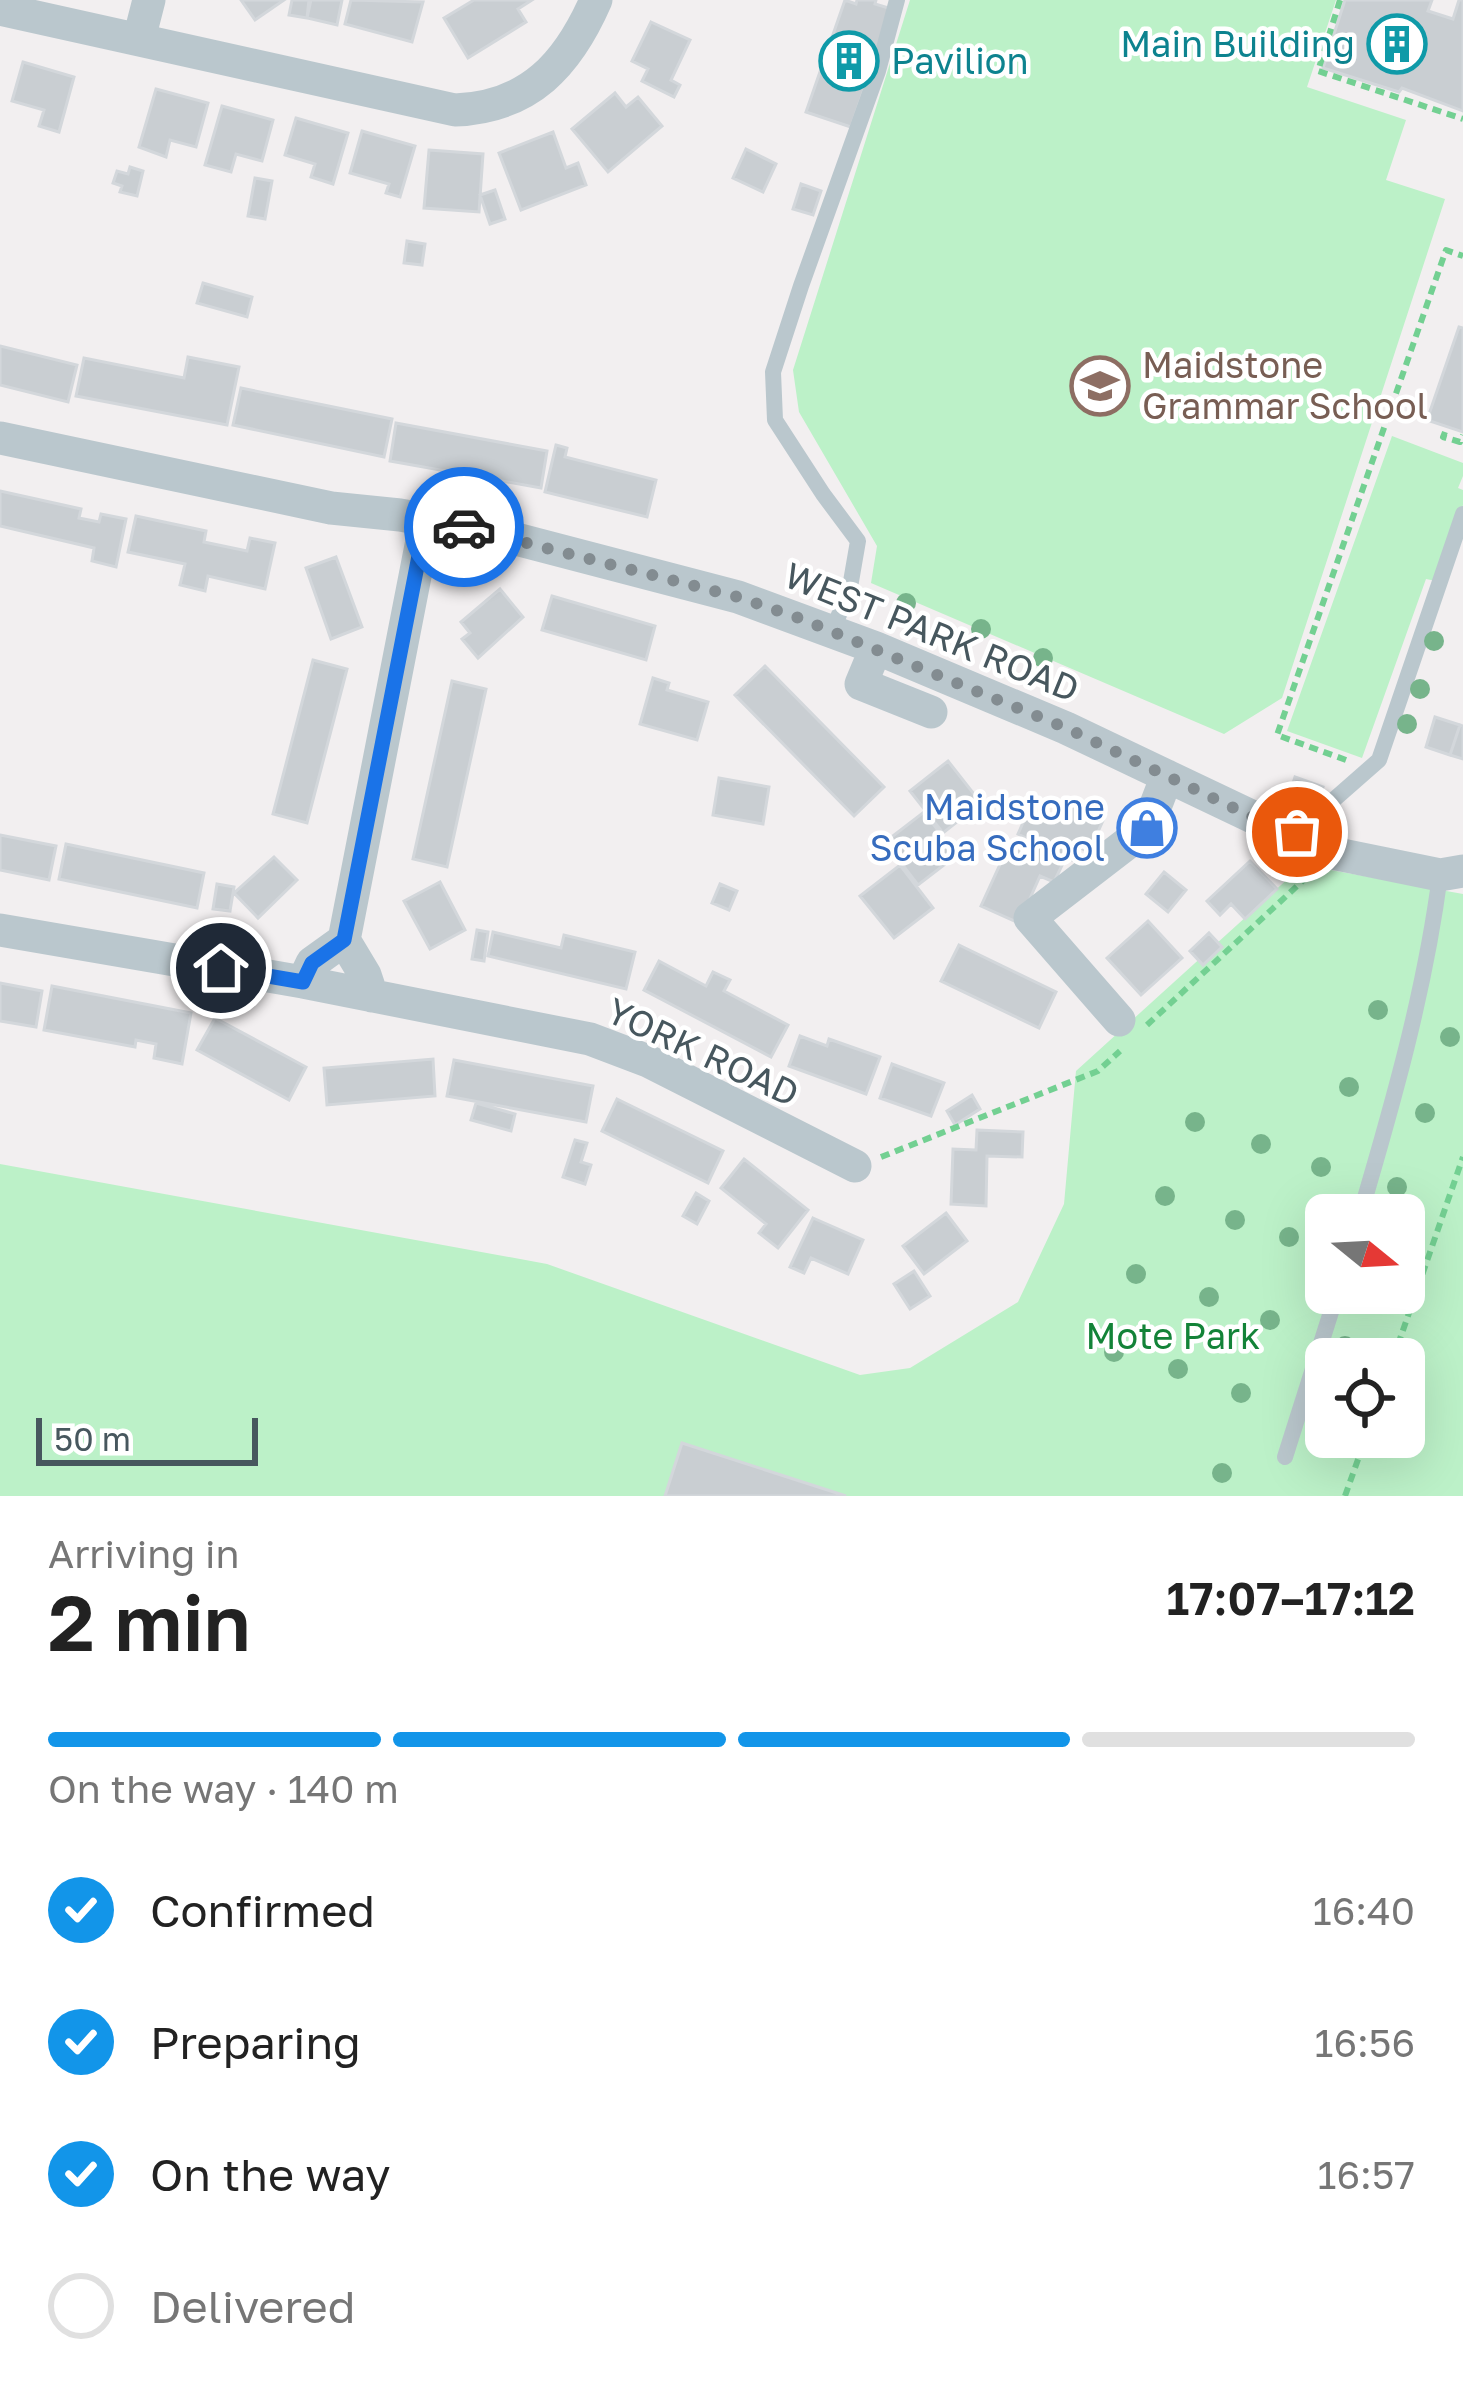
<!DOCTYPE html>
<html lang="en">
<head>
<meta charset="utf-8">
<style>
	body { margin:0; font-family:"Golos Text",sans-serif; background:#f6f6f6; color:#222; height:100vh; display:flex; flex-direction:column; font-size:45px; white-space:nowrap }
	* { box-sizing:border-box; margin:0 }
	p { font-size:39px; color:#767676 }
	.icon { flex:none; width:66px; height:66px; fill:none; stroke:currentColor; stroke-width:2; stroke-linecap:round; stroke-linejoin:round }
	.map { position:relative; height:1496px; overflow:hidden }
	.details { display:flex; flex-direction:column; background:#fff; flex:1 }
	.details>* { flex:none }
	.needle { width:78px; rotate:108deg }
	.fabs { position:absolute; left:1305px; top:1194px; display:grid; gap:24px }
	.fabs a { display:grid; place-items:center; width:120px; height:120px; border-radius:18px; background:#fff; box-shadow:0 12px 48px #0002; font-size:60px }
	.scale { position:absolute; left:36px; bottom:30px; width:222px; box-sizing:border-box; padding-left:12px; border:6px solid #47575e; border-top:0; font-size:33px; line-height:42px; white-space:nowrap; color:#47575e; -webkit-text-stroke:9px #fff; paint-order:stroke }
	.pin { position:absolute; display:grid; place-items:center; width:102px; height:102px; color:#fff; margin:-51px; border:6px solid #fff; border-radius:50%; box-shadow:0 3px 12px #0007 }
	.courier { position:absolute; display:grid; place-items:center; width:120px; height:120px; margin:-60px; border:9px solid #1a73e8; border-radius:50%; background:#fff; color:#222; box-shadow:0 3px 15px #0007 }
	.overview em { font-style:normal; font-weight:600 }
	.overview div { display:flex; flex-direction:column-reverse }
	.overview { display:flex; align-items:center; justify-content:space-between; height:204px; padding:0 48px }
	h1 { font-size:78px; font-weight:600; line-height:90px }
	.bar { display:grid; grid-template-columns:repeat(4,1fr); gap:18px 12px; align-content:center; height:144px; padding:0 48px }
	.bar i { height:15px; border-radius:9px; background:#e0e0e0 }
	.bar .current { background:#1295e9 }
	.bar p { grid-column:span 4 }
	ol { padding:0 48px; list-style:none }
	li { display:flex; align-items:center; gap:36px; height:132px }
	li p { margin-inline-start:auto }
	li .icon { padding:12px; border-radius:50%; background:#1295e9; color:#fff; stroke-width:4 }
	li:last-child { color:#767676 }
	li i { width:66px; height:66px; border:6px solid #e0e0e0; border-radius:50% }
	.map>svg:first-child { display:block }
	.green { fill:#bcf1c8; fill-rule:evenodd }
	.building { fill:#c9ced2; stroke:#d3d7db; stroke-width:3 }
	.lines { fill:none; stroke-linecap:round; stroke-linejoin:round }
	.path { stroke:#73d092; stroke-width:6; stroke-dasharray:9 6; stroke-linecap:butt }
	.service { stroke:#bac7cd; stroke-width:16 }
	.minor { stroke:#bac7cd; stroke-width:33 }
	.tree { fill:#77b48b }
	.done { stroke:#838c91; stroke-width:12; stroke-dasharray:0 21.6 }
	.route { stroke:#1a73e8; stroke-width:15 }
	.labels { text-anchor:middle; stroke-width:9; stroke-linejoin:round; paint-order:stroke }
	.culture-label { font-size:36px; fill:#0d838f; stroke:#fff; text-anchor:end }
	.education-label { font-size:36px; fill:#785e54; stroke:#fff; text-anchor:start }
	.street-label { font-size:36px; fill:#47575e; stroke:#fff }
	.shop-label { font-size:36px; fill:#366cbe; stroke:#fff; text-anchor:end }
	.park-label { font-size:36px; fill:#138338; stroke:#fff }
</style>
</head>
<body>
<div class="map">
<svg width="1463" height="1496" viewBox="0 0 1463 1496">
	<rect width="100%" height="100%" fill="#f2eff0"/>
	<path class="green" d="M910,0H1336L1307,87L1406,120L1386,180L1445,199L1282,698L1224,734L871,583L877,546L799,412L793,370Z
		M1392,436L1463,463V476L1458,488L1463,490V505L1436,581L1426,579L1362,758L1287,731Z
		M1303,865L1463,894V1496H0V1164L547,1264L860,1375L910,1368L1018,1302L1064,1204L1076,1071ZM1326,1215H1404V1293H1326ZM1326,1359H1404V1437H1326Z"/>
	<path class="building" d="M241,0H284L255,20Z
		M292,0H309L307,18L289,15Z
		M311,0H342L337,25L307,18Z
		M351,0L423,2L412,42L345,24Z
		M474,0H532L518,9L526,22L468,58L444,18Z
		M845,0L856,4L857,0H876L875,4L892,9L851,127L806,112Z
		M1345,0H1432L1428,11L1453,19L1459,0H1463V111L1402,88L1399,92L1323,68Z
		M651,22L690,40L671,80L680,85L674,97L642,81L648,69L632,61Z
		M23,62L74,77L59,132L39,126L44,110L12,101Z
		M156,89L208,103L196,147L170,140L166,157L139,147Z
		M615,93L626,107L638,97L662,126L608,172L572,129Z
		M222,106L273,120L262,161L236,154L231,172L205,165Z
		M296,118L348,133L333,184L311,177L315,164L285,155Z
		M362,131L415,146L400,197L386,193L389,184L350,173Z
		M553,132L566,168L578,163L586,185L521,210L499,153Z
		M746,149L776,164L763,192L733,178Z
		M429,150L483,154L479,212L424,208Z
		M130,167L143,171L137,196L120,192L122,186L113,183L117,171L128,174Z
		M255,178L272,181L265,219L248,216Z
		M801,184L821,191L813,215L793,209Z
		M495,190L505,219L490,224L480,195Z
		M407,241L425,244L422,265L404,263Z
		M203,283L252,297L247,317L197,303Z
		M1459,327L1463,328V432L1427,420Z
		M0,346L77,365L68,402L0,385Z
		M188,357L239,367L227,425L76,396L84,358L184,378Z
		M241,388L392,419L384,457L233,425Z
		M396,423L547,451L541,488L390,461Z
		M556,445L567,448L565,457L656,480L647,517L545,492Z
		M0,491L81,509L79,518L99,522L101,514L126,519L116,567L92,561L94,548L0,526Z
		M136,516L206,531L204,542L247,551L250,538L275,543L265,589L208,576L205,591L180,585L185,564L128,552Z
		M336,557L362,627L331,639L306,568Z
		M500,589L523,617L478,658L462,639L470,633L461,622Z
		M552,596L655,626L646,660L542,630Z
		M313,660L347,669L307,823L273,814Z
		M765,666L884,787L854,816L735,695Z
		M653,678L669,683L667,690L708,702L697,740L640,724Z
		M452,681L486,689L447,867L413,859Z
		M1435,717L1460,725L1450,755L1426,747Z
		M1460,725L1463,726V759L1450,755Z
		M948,761L981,803L943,833L910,791Z
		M1295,777L1323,787L1317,805L1289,795Z
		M719,778L769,787L763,824L713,815Z
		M1074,802L1105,816L1089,852L1078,847L1072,860L1066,857L1054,882L1040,876L1019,923L981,906L1008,847L1022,853L1028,839L1018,834L1030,807L1064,822Z
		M924,812L957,855L918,885L885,842Z
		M0,835L56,846L49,880L0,870Z
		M66,844L204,873L197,908L59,879Z
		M274,857L297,880L258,918L234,893Z
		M1250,861L1277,889L1245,919L1231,904L1220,915L1207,901Z
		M900,865L933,908L894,938L860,896Z
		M1164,872L1186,890L1168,912L1146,894Z
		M440,882L465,930L430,949L404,901Z
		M217,884L234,887L230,911L213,909Z
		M720,884L737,891L729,910L712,903Z
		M1148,921L1182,958L1141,995L1107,958Z
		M477,930L488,932L484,961L472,959Z
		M493,932L561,948L564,935L635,952L626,989L488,956Z
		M1209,933L1222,947L1203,965L1190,951Z
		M959,945L1056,992L1039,1028L941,981Z
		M659,961L706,986L713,972L730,980L724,991L788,1025L771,1057L644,990Z
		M0,983L42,991L36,1027L0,1021Z
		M52,986L191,1013L182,1064L154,1058L156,1044L136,1040L135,1047L44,1030Z
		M215,1018L306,1067L289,1100L197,1050Z
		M800,1036L827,1046L829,1039L880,1057L866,1094L789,1066Z
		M433,1059L435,1096L327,1105L324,1068Z
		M454,1060L593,1086L586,1122L447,1096Z
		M892,1064L944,1083L931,1116L880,1098Z
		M972,1095L980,1109L955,1125L947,1111Z
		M617,1099L723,1151L708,1183L602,1131Z
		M476,1103L515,1114L511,1131L471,1120Z
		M977,1130L1023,1132L1022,1157L987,1156L986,1206L951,1204L953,1149L976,1150Z
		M575,1140L587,1143L581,1162L591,1165L585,1184L563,1177Z
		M744,1159L808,1210L778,1248L759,1233L766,1224L721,1188Z
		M696,1193L709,1201L697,1224L683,1216Z
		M946,1213L967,1241L924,1274L903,1246Z
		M813,1218L863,1240L848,1274L811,1258L804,1273L790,1267Z
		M914,1271L930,1296L910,1309L894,1284Z
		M682,1443L846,1496H665Z"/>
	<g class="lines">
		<path class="path" d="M1340,0L1318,71L1463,119
			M1445,432L1443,437L1460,442L1463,435
			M1346,760L1277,735L1446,250L1463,256
			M1147,1025L1309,875
			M881,1157L1098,1071L1120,1051
			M1393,1359L1463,1157
			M1345,1496L1366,1437"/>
		<path class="service" d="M832,630L849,593L858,541L823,494L775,420L773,372L801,286L878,71L897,0
			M1297,832L1379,760L1463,514
			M1360,1215C1393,1103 1425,991 1440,875
			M1285,1457L1337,1293"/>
		<path class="minor" d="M0,9L455,110C530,107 568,64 596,0
			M139,39L149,0
			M0,438L331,508L400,515L478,529L738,597L876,648L1066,728L1255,818L1297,832L1332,853L1440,875L1463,871
			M876,648L861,684L931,712
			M0,930L303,982L590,1039L648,1061L855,1166
			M303,982L312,963L344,940
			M372,996L365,975L344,940L426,520
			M1119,1020L1030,918L1147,828L1167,776"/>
	</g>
	<g class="tree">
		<circle cx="906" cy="603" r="10"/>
		<circle cx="981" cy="629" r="10"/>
		<circle cx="1434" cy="641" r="10"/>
		<circle cx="1043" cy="658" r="10"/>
		<circle cx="1420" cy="689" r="10"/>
		<circle cx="1407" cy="724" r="10"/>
		<circle cx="1378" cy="1010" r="10"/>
		<circle cx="1450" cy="1037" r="10"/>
		<circle cx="1349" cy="1087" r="10"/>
		<circle cx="1425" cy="1113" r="10"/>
		<circle cx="1195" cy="1122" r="10"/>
		<circle cx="1261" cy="1144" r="10"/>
		<circle cx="1321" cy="1167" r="10"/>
		<circle cx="1397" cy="1187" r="10"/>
		<circle cx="1165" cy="1196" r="10"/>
		<circle cx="1235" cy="1220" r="10"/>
		<circle cx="1289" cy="1237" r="10"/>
		<circle cx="1136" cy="1274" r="10"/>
		<circle cx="1209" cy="1297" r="10"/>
		<circle cx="1270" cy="1320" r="10"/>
		<circle cx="1345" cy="1346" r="10"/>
		<circle cx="1114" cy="1352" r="10"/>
		<circle cx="1178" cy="1369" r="10"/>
		<circle cx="1241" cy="1393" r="10"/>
		<circle cx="1222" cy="1473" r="10"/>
	</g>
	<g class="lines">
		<path class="done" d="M464,527L738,597L799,618L1066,728L1255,818L1297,832"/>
		<path class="route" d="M221,968L303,982L312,963L344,940L426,520L464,527"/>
	</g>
	<defs>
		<g id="building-ring" transform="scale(3)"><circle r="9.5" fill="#fff" stroke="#0f9aa8" stroke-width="1.5"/><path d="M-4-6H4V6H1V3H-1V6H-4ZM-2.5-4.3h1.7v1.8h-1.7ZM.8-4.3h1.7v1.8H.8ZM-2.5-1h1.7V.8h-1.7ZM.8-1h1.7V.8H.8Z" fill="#0f9aa8"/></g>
		<g id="school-ring" transform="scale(3)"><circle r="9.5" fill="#fff" stroke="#8d6e63" stroke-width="1.5"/><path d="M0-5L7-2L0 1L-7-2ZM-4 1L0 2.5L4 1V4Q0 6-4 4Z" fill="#8d6e63"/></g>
		<g id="shop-ring" transform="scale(3)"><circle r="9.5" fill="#fff" stroke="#3f7fe0" stroke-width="1.5"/><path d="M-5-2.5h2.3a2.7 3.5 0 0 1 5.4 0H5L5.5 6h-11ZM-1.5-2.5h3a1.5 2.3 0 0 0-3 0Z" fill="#3f7fe0"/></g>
	</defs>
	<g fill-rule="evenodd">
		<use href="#building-ring" x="1397" y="44"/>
		<use href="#building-ring" x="849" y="61"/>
		<use href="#school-ring" x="1100" y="386"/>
		<use href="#shop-ring" x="1147" y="828"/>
	</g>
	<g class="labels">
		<g class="culture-label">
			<text x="1355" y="57">Main Building</text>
			<text x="891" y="74" text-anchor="start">Pavilion</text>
		</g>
		<g class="education-label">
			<text x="1142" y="378">Maidstone<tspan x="1142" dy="41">Grammar School</tspan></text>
		</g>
		<g class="street-label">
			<text transform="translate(932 632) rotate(22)" y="13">WEST PARK ROAD</text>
			<text transform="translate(703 1052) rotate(25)" y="13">YORK ROAD</text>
		</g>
		<g class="shop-label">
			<text x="1105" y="820">Maidstone<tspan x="1105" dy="41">Scuba School</tspan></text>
		</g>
		<g class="park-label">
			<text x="1173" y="1349">Mote Park</text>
		</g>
	</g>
</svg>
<div class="fabs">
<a><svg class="needle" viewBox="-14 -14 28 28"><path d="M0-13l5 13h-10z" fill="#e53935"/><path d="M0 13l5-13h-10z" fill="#767676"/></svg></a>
<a><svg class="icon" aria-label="locate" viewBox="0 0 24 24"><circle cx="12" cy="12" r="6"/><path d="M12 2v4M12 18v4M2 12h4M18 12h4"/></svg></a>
</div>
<div class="scale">50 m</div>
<div class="pin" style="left:1297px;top:832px;background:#ea580c"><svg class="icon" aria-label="bag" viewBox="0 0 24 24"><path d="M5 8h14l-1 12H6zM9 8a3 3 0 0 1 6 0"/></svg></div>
<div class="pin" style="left:221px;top:968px;background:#1f2937"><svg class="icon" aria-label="home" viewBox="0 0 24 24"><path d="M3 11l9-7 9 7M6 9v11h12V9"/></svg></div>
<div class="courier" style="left:464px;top:527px"><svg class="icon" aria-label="car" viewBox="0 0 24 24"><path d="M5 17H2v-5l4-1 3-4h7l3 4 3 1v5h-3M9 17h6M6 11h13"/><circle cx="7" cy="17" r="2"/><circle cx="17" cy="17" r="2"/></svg></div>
</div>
<section class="details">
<div class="overview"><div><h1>2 min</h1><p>Arriving in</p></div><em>17:07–17:12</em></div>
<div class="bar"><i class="current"></i><i class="current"></i><i class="current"></i><i></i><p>On the way · 140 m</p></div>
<ol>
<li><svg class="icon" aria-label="check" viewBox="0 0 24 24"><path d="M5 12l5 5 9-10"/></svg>Confirmed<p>16:40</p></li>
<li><svg class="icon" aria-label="check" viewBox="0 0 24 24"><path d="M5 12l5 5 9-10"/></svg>Preparing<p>16:56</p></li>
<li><svg class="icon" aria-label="check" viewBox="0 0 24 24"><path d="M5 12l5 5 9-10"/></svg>On the way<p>16:57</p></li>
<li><i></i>Delivered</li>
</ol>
</section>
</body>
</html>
